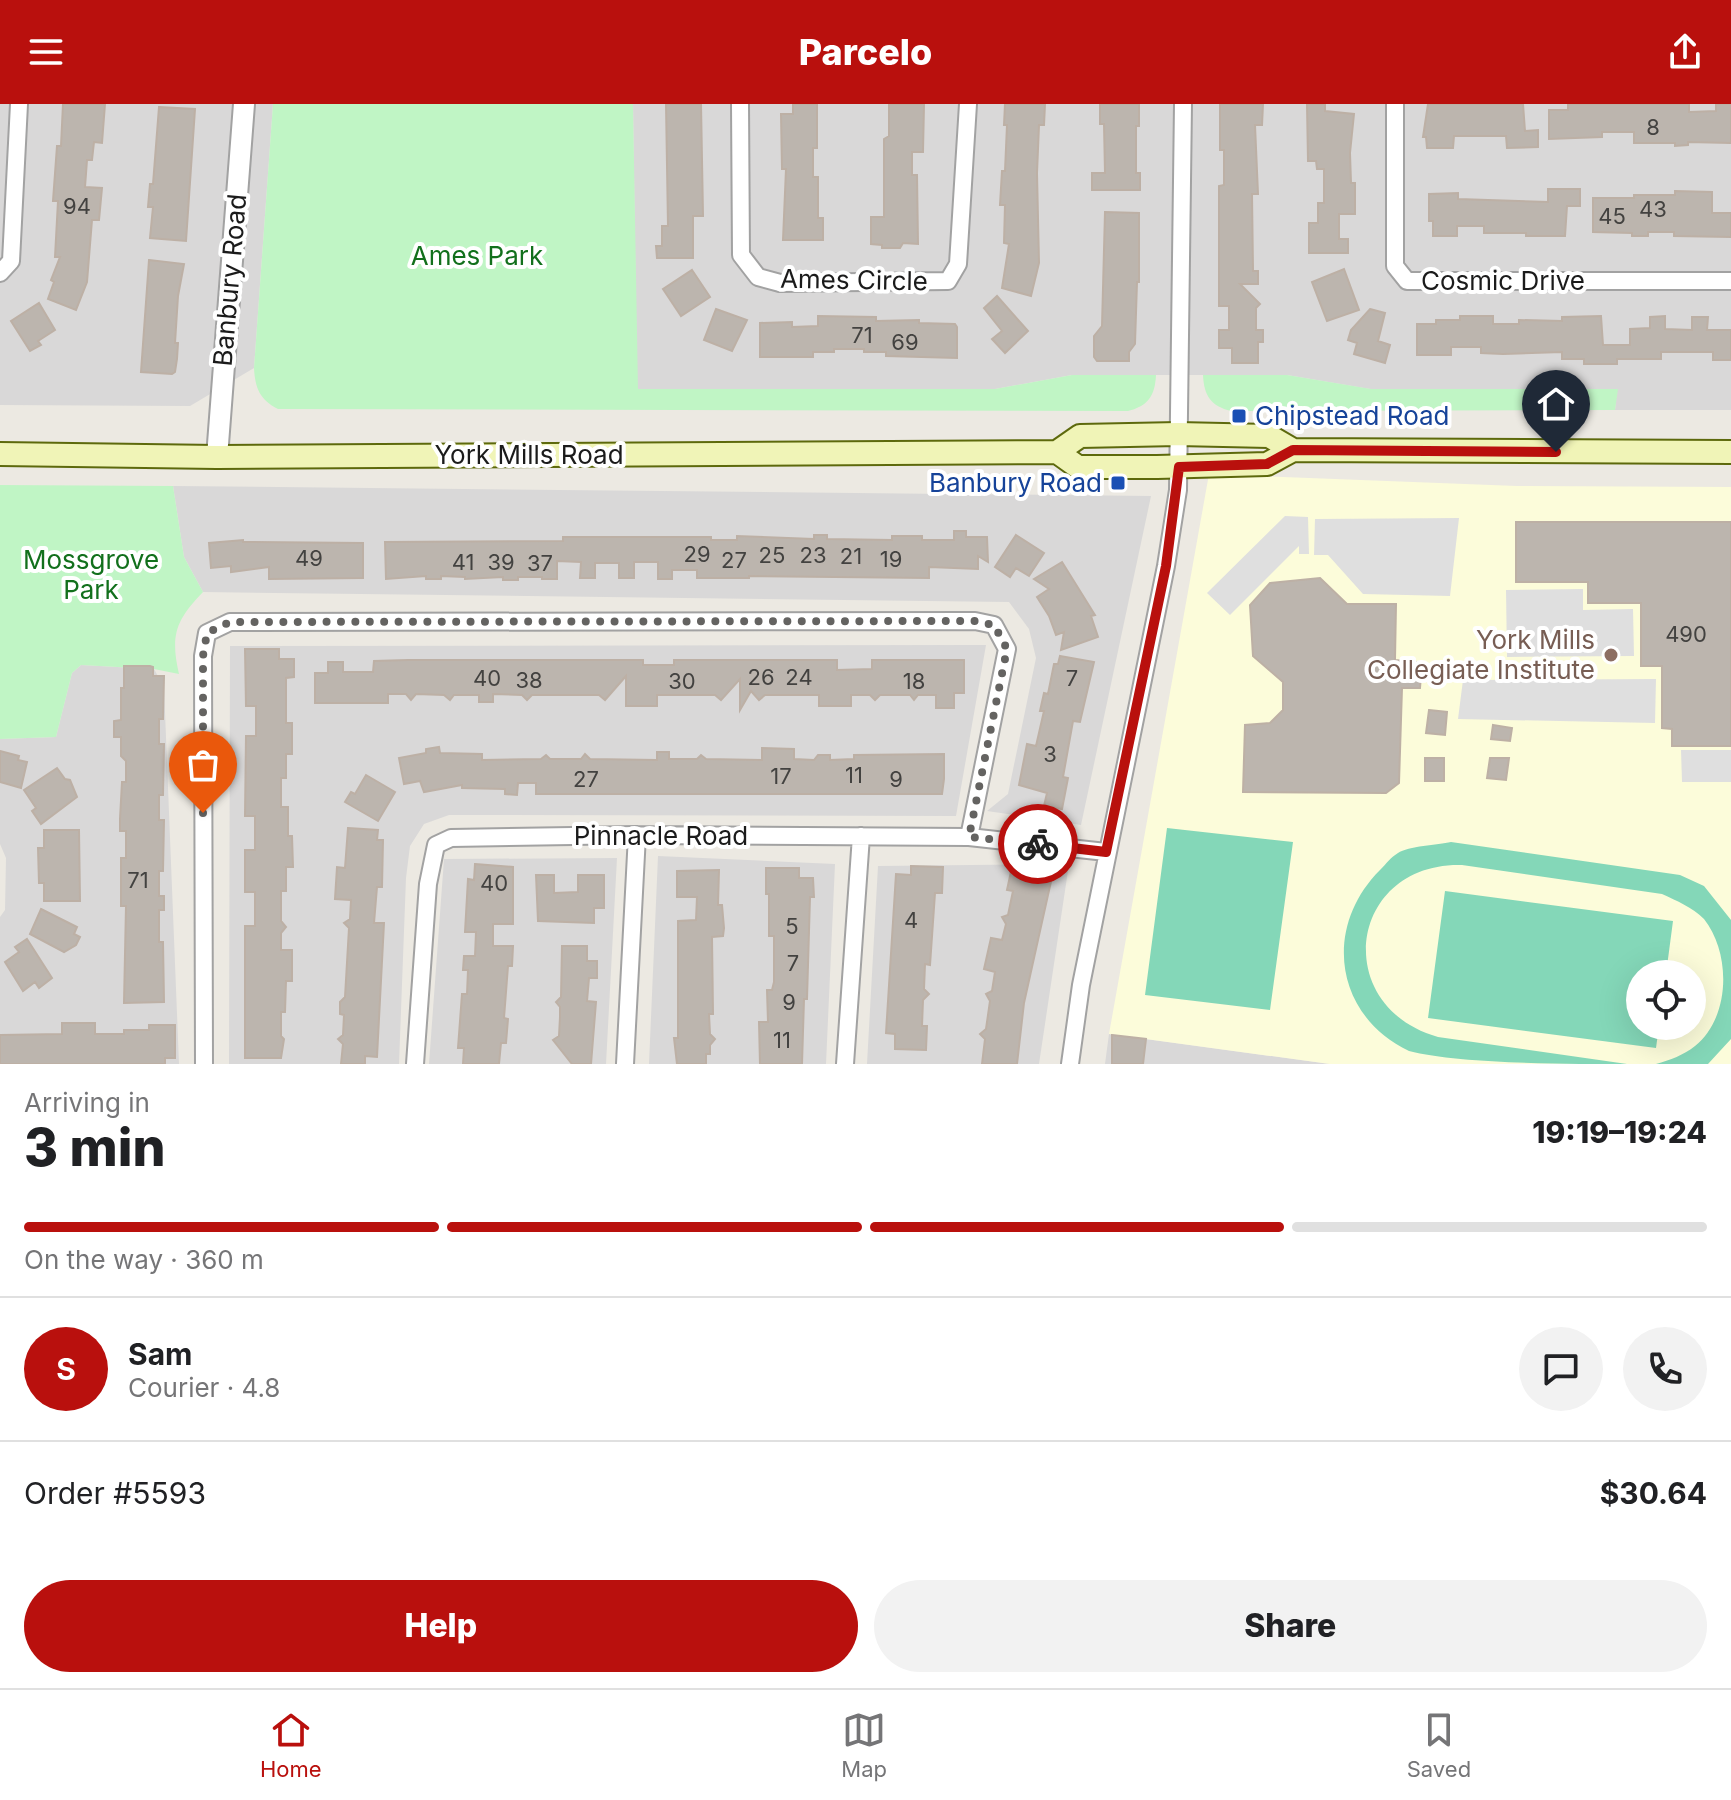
<!DOCTYPE html>
<html lang="en">
<head>
<meta charset="utf-8">
<style>
	body { margin:0; font-family:Inter,sans-serif; background:#f2f2f2; color:#202124; height:100vh; display:flex; flex-direction:column; font-size:30px; white-space:nowrap }
	* { box-sizing:border-box; margin:0 }
	p { font-size:26px; color:#757577 }
	.icon { flex:none; width:44px; height:44px; fill:none; stroke:currentColor; stroke-width:2; stroke-linecap:round; stroke-linejoin:round }
	.map { position:relative; height:960px; overflow:hidden }
	.panel { display:flex; flex-direction:column; background:#fff; flex:1 }
	.panel>* { flex:none }
	.controls { position:absolute; left:1626px; top:856px; display:grid; gap:16px }
	.controls a { display:grid; place-items:center; width:80px; height:80px; border-radius:50%; background:#fff; box-shadow:0 8px 32px #0002; font-size:40px }
	.pin { position:absolute; display:grid; place-items:center; width:68px; height:68px; color:#fff; margin:-82px -34px; border-radius:50% 50% 50% 0; rotate:-45deg; box-shadow:0 0 8px #0007 }
	.pin .icon { rotate:45deg }
	.courier { position:absolute; display:grid; place-items:center; width:80px; height:80px; margin:-40px; border:6px solid #b9100d; border-radius:50%; background:#fff; color:#222; box-shadow:0 2px 10px #0007 }
	.head em { font-style:normal; font-weight:800 }
	.head div { display:flex; flex-direction:column-reverse }
	.head { display:flex; align-items:center; justify-content:space-between; height:136px; padding:0 24px }
	h1 { font-size:52px; font-weight:800; line-height:60px }
	.bar { display:grid; grid-template-columns:repeat(4,1fr); gap:12px 8px; align-content:center; height:96px; padding:0 24px }
	.bar i { height:10px; border-radius:6px; background:#e0e0e0 }
	.bar .current { background:#b9100d }
	.bar p { grid-column:span 4 }
	.line { display:flex; align-items:center; gap:20px; padding:0 24px; border-top:2px solid #e0e0e0 }
	.line div { flex:1 }
	.round { display:grid; place-items:center; flex:none; width:84px; height:84px; border-radius:42px; background:#f2f2f2 }
	.action { display:flex; gap:16px; margin-top:auto; padding:16px 24px }
	.action a { flex:1; height:92px; border-radius:48px; background:#b9100d; color:#fff; font-size:32px; font-weight:800; line-height:92px; text-align:center }
	.action a+a { background:#f2f2f2; color:#202124 }
	header { display:flex; justify-content:space-between; align-items:center; height:104px; padding:0 24px; background:#b9100d; color:#fff; font-size:36px; font-weight:800 }
	.dock { display:flex; justify-content:space-around; align-items:center; height:112px; border-top:2px solid #e0e0e0; background:#fff; font-size:22px; color:#757577 }
	.dock a { display:grid; justify-items:center; gap:4px }
	.dock .current { color:#b9100d }
	.map>svg:first-child { display:block }
	.residential { fill:#d9d8d8 }
	.education { fill:#fcfcda; fill-rule:evenodd }
	.park { fill:#c0f5c5 }
	.pitch { fill:#84d7b8 }
	.parking { fill:#dfdfdf }
	.building { fill:#bcb5ae; stroke:#bdb0a5; stroke-width:2 }
	.lines { fill:none; stroke-linecap:round; stroke-linejoin:round }
	.minor-casing { stroke:#a2a2a2; stroke-width:20 }
	.tertiary-casing { stroke:#a2a2a2; stroke-width:24 }
	.secondary-casing { stroke:#5d690c; stroke-width:26 }
	.minor { stroke:#fff; stroke-width:16 }
	.tertiary { stroke:#fff; stroke-width:20 }
	.secondary { stroke:#f0f4b7; stroke-width:22 }
	.done { stroke:#646361; stroke-width:8; stroke-dasharray:0 14.4 }
	.route { stroke:#b9100d; stroke-width:10 }
	.transit-dot { fill:#1a4fb4; stroke:#fff; stroke-width:3 }
	.education-dot { fill:#8d6e63; stroke:#fff; stroke-width:3 }
	.labels { text-anchor:middle; stroke-width:8; stroke-linejoin:round; paint-order:stroke }
	.number-label { font-size:22px; fill:#434240 }
	.park-label { font-size:26px; fill:#12701c; stroke:#fff }
	.street-label { font-size:26px; fill:#1b1b1b; stroke:#fff }
	.transit-label { font-size:26px; fill:#164399; stroke:#fff; text-anchor:start }
	.education-label { font-size:26px; fill:#785e54; stroke:#fff; text-anchor:end }
</style>
</head>
<body>
<header><svg class="icon" aria-label="menu" viewBox="0 0 24 24"><path d="M4 6h16M4 12h16M4 18h16"/></svg>Parcelo<svg class="icon" aria-label="share" viewBox="0 0 24 24"><path d="M12 15V3M7 8l5-5 5 5M5 13v7h14v-7"/></svg></header>
<div class="map">
<svg width="1731" height="960" viewBox="0 0 1731 960">
	<rect width="100%" height="100%" fill="#ece9e2"/>
	<path class="residential" d="M0,0H273L254,264L190,302L0,301Z
		M633,0H1731V306H1615L1617,285H1370L1287,271H1072L995,285H637Z
		M173,382L1151,392L1081,721L987,707L1008,690L1036,554L1029,525L1009,498L203,488L184,453Z
		M986,541L956,712L449,711L424,720L410,742L406,774L399,960H229L230,542Z
		M81,561L154,565L164,583L179,960H0V813L5,806L6,754L0,740V635L56,633L72,569Z
		M658,752L835,760L826,960H649Z
		M617,754L606,960H429L444,755Z
		M1069,760L1039,960H867L878,762Z
		M1109,930L1330,960H1105Z"/>
	<path class="education" d="M1209,370L1517,382L1731,383V960H1330L1109,930ZM1640,870H1692V922H1640Z"/>
	<path class="park" d="M273,0H633L638,285H995L1072,271H1156C1155,292 1148,302 1128,307L278,305C260,296 255,284 254,264Z
		M1203,271H1287L1371,285H1618L1615,306L1231,307C1211,302 1204,292 1203,271Z
		M0,381L173,382L184,453L203,488C176,516 170,531 179,570L154,565L81,561L72,569L56,633L0,635Z"/>
	<path class="pitch" d="M1167,724L1293,738L1270,906L1145,891Z
		M1451,738L1680,771L1704,782L1731,816V935L1708,960H1656C1670,956 1684,951 1695,942C1731,913 1731,849 1704,815C1692,803 1677,797 1662,790L1462,761C1349,758 1329,902 1438,933L1627,960C1570,960 1458,960 1409,947C1334,911 1323,823 1380,766C1386,760 1391,753 1398,749C1408,742 1438,741 1451,738Z
		M1445,787L1673,817L1666,870H1640V922H1659L1656,944L1428,914Z"/>
	<path class="parking" d="M1285,412L1308,413L1309,450H1299V442L1230,511L1207,489Z
		M1459,414L1450,492L1363,490L1328,451H1314L1315,415Z
		M1583,485V506L1633,505L1634,552L1507,553L1506,486Z
		M1656,575L1655,619L1458,615L1463,576Z
		M1681,646H1731V678H1682Z"/>
	<path class="building" d="M63,0H105L102,39L94,38L92,56H87L85,83L102,84L99,116H92L87,178L76,206L48,195L54,178L51,176L60,153H55L58,97H53L57,42H61Z
		M666,0H701L703,112H693V154H657L656,142H662V122H668Z
		M793,0H817V44H813V73H818V114H823V136H783L786,65H782L781,10H793Z
		M889,0H924L923,48H912V71H917L918,140L903,139L900,144H882V141L871,140V113H884V35L889,32Z
		M1005,0H1045L1044,21H1039L1037,69L1039,159L1031,192L1002,184L1009,140L1004,139L1005,101H1000L1002,67H1005L1007,21H1004Z
		M1100,0H1139V22H1136V69H1140V86H1092V69H1105L1104,20H1100Z
		M1220,0H1263L1262,21H1255L1258,90H1252L1253,167H1258V180H1240L1260,200L1256,204V226H1263V238H1258V259H1232V244H1219V226H1229V202H1219V82L1224,81V46H1220Z
		M1307,0H1325V7L1354,10L1350,49L1351,79H1355V110H1339V135H1348V149H1309V119H1318V99H1324V65H1317L1316,57H1308Z
		M1428,0H1523L1525,27L1538,26V43L1507,44L1506,32H1454L1453,44H1427L1426,33H1423Z
		M1568,0H1689V8L1716,7V0H1731V39L1688,38V41L1675,42V39H1634V28H1602V33L1549,35V6H1568Z
		M159,3L195,5L186,137L150,134L153,103H148L150,80H153Z
		M1548,85H1580V102H1567L1565,132H1526V129H1484V122H1457V132H1433V117H1429V90L1458,89V95L1548,98Z
		M1675,87L1712,88V109H1731V133L1674,132V128H1648V132H1632V129L1593,128V94H1634V91H1675Z
		M1105,108L1139,109V178H1137L1135,240L1129,248V257H1097L1094,253V232L1102,222Z
		M149,156L184,160L178,192L175,239H178L177,255L175,268L172,270L141,268Z
		M1344,165L1359,206L1327,217L1312,178Z
		M692,166L710,193L681,212L663,185Z
		M997,192L1028,227L1005,249L992,235L1002,227L984,204Z
		M39,199L55,226L38,237L41,241L30,247L11,217Z
		M716,205L747,216L732,247L704,236Z
		M1370,205L1385,209L1378,237L1390,241L1385,259L1354,250L1357,239L1348,236L1351,226Z
		M818,212L876,213V217L919,216V219L955,220L957,223V254L886,252V248H864V245H834V248H813V253H760V219L792,218V223L818,222Z
		M1460,212H1493V220H1519V216L1562,217V213L1601,212L1603,241H1630V225L1650,224V213L1665,212V225L1692,226V213H1708L1707,226H1731V256H1713V248H1661V255H1617V260H1584V255H1562V248L1503,250L1481,249V243H1451V251H1417V220H1436V216H1460Z
		M1516,418H1731V642H1672V625L1662,624V562H1641V499H1588V478H1516Z
		M954,427H966V433H987L988,458L978,452V465L929,463V474L749,472V474H697V466H672V475H658V458H634V474H619V459H595V474H580L581,458L557,457V475H542V473H518V476H503V473L465,475V473L441,472V475H426V472L386,475L385,438L563,437V433H711V436H737V432L814,435V431H827V435L892,436V432H922V436H954Z
		M1016,431L1044,449L1029,472L1016,464L1010,473L995,463Z
		M243,436V438L363,439V474L269,475V463L231,468V462L211,464L209,439Z
		M1062,458L1095,511L1091,512L1098,533L1061,546L1064,528L1056,531L1049,512L1037,493L1049,485L1034,475Z
		M1320,474L1347,500H1396L1395,556L1422,559L1420,584H1402L1399,679L1386,689L1243,688L1245,621L1270,619L1283,606V578L1253,552L1250,501L1270,479Z
		M245,545H279V555H294V573L286,574V619H292V650H286V674H281V703H288V732H292L293,763H286V787H281V817L286,823L281,829V846H292V877H286L285,908H281V932L284,935L281,954H245V822H255V788H245V746H255V712H245L246,632H256V602H246Z
		M1060,552L1094,558L1080,618L1073,617L1063,673L1068,674L1062,705L1044,702L1047,689L1019,681L1027,640L1036,642L1044,607H1040L1044,589L1048,590L1054,560H1058Z
		M408,556H643V561H674V556H837V566L872,565V556H964V589H954V604H936V591H918L914,596L910,591H880L875,596L870,591H851V602H819V591H765L759,596L751,587L740,606V575L721,596L715,591H657V602H626V572L605,596L599,591H532L527,596L522,591L493,590V598H479V591H454L450,596L444,591L416,590L411,596L406,590H388V599H315V569H328V558H343V568H373L374,557Z
		M124,562H150L153,563V572H164L163,615H159V640H164L163,691H159V716H164L163,767H159V792H164V806H159V838H163L164,898L124,899L126,802H121V754H126V727H120V715L122,678H126V657L121,652V633H114V617L121,616V584H124Z
		M1429,606L1447,608L1445,631L1426,629Z
		M1493,621L1512,624L1510,637L1491,635Z
		M439,643L440,649L482,650V656L541,655L546,651L550,655H581L585,650L590,655L657,656V648H669V655H697L701,651L706,655L762,656V644L794,645V655L814,656L818,651H830V656L854,655V651L944,650V675L942,690H536V679H518L517,691L505,690V685L462,684V681L424,688L420,677L404,680L399,654L426,649V645Z
		M0,647L19,652L18,656L27,658L21,684L0,678Z
		M1425,654H1444V677H1425Z
		M1490,654H1509L1506,676L1487,674Z
		M57,664L65,675L70,676L77,693L41,720L32,707L36,704L24,686Z
		M366,671L395,688L378,717L345,698L351,688L355,690Z
		M348,724L378,726L377,736H383L382,783H377L374,819H384L377,953L365,952V960H341L343,940L338,935L343,931L344,911L340,910V898L345,893L349,824L344,819L350,815L351,796L335,795L337,763L345,764Z
		M44,726H79L80,797H44V779H39L38,744H44Z
		M475,760L513,763V820H493V842H513L512,862H508L504,914L508,915L506,939H501L499,960H463L464,944H458L462,890H467L468,866H463L464,852H475L476,828H465L468,775L474,776Z
		M911,762L943,763L942,789H935L930,861L925,860L924,885L929,890L923,896L922,922H927L926,946L895,945V930L886,929L896,770L911,771Z
		M1012,763L1052,773L1024,899L1017,960H982L985,935L980,930L986,925L990,897L986,890L992,887L995,868L984,865L991,834L1002,836L1006,820L1002,813L1008,811L1013,787L1007,786Z
		M766,764H799V774H813L814,793H810L807,895H804L802,960H760L759,918H768L767,886H772L774,878V832H769V790H766Z
		M719,766L718,801H722L724,824L723,832L712,833L713,910H709L710,930L715,935L710,941V950H706V960H677L674,934H678V817L696,816L697,793H677V767Z
		M536,771H554V789L578,788V771H604V804H594V819L538,817Z
		M41,805L77,823L74,830L80,833L76,841L64,848L30,830Z
		M27,835L52,874L39,884L35,878L23,887L5,858L19,848L15,843Z
		M562,842H587V857H597V874H589L587,897L596,898L591,960H572L553,936L559,932L560,913V903L556,898L561,893Z
		M62,919H95V930H124V926H149V921H175V954H165V960H0V931L62,930Z
		M1112,931L1146,935L1143,960H1112Z"/>
	<g class="lines">
		<g class="minor-casing">
			<path id="minor" d="M740,0L741,151L758,173L780,179L948,177L958,160L968,0
				M1395,0V162L1407,177H1731
				M0,169L11,157L19,0
				M204,960L203,552L207,529L230,518L975,517L994,521L1007,545L969,733
				M415,960L428,780L436,741L451,734L637,731L969,733L1106,748
				M625,960L637,731
				M845,960L861,732
				M1070,960L1081,881L1166,462L1178,386L1183,0"/>
		</g>
		<g class="tertiary-casing">
			<path id="tertiary" d="M217,353L244,0"/>
		</g>
		<g class="secondary-casing">
			<path id="secondary" d="M1057,348L1078,363H1157L1267,360L1293,346
				M0,350L217,353L1057,348L1080,332L1178,330L1269,332L1293,346L1731,348"/>
		</g>
		<use href="#minor" class="minor"/>
		<use href="#tertiary" class="tertiary"/>
		<use href="#secondary" class="secondary"/>
	</g>
	<g class="lines">
		<path class="done" d="M203,709V552L207,529L230,518L975,517L994,521L1007,545L969,733L1038,740"/>
		<path class="route" d="M1038,740L1106,748L1166,462L1179,363L1267,360L1293,346L1556,348"/>
	</g>
	<g class="transit-dot">
		<rect x="1231" y="304" width="16" height="16" rx="4"/>
		<rect x="1110" y="371" width="16" height="16" rx="4"/>
	</g>
	<circle class="education-dot" cx="1611" cy="551" r="8"/>
	<g class="labels">
		<g class="number-label">
			<text x="1653" y="31">8</text>
			<text x="77" y="110">94</text>
			<text x="1653" y="113">43</text>
			<text x="1612" y="120">45</text>
			<text x="862" y="239">71</text>
			<text x="905" y="246">69</text>
			<text x="697" y="458">29</text>
			<text x="772" y="459">25</text>
			<text x="813" y="459">23</text>
			<text x="851" y="460">21</text>
			<text x="309" y="462">49</text>
			<text x="891" y="463">19</text>
			<text x="734" y="464">27</text>
			<text x="463" y="466">41</text>
			<text x="501" y="466">39</text>
			<text x="540" y="467">37</text>
			<text x="1686" y="538">490</text>
			<text x="761" y="581">26</text>
			<text x="799" y="581">24</text>
			<text x="487" y="582">40</text>
			<text x="1072" y="582">7</text>
			<text x="529" y="584">38</text>
			<text x="682" y="585">30</text>
			<text x="914" y="585">18</text>
			<text x="1050" y="658">3</text>
			<text x="854" y="679">11</text>
			<text x="781" y="680">17</text>
			<text x="586" y="683">27</text>
			<text x="896" y="683">9</text>
			<text x="138" y="784">71</text>
			<text x="494" y="787">40</text>
			<text x="911" y="824">4</text>
			<text x="792" y="830">5</text>
			<text x="793" y="867">7</text>
			<text x="789" y="906">9</text>
			<text x="782" y="944">11</text>
		</g>
		<g class="park-label">
			<text x="477" y="161">Ames Park</text>
			<text x="91" y="465">Mossgrove<tspan x="91" dy="30">Park</tspan></text>
		</g>
		<g class="street-label">
			<text transform="translate(230 176) rotate(-85)" y="9">Banbury Road</text>
			<text transform="translate(854 176) rotate(1)" y="9">Ames Circle</text>
			<text x="1503" y="186">Cosmic Drive</text>
			<text x="529" y="360">York Mills Road</text>
			<text x="661" y="741">Pinnacle Road</text>
		</g>
		<g class="transit-label">
			<text x="1255" y="321">Chipstead Road</text>
			<text x="1102" y="388" text-anchor="end">Banbury Road</text>
		</g>
		<g class="education-label">
			<text x="1595" y="545">York Mills<tspan x="1595" dy="30">Collegiate Institute</tspan></text>
		</g>
	</g>
</svg>
<div class="controls">
<a><svg class="icon" aria-label="locate" viewBox="0 0 24 24"><circle cx="12" cy="12" r="6"/><path d="M12 2v4M12 18v4M2 12h4M18 12h4"/></svg></a>
</div>
<div class="pin" style="left:203px;top:709px;background:#ea580c"><svg class="icon" aria-label="bag" viewBox="0 0 24 24"><path d="M5 8h14l-1 12H6zM9 8a3 3 0 0 1 6 0"/></svg></div>
<div class="pin" style="left:1556px;top:348px;background:#1f2937"><svg class="icon" aria-label="home" viewBox="0 0 24 24"><path d="M3 11l9-7 9 7M6 9v11h12V9"/></svg></div>
<div class="courier" style="left:1038px;top:740px"><svg class="icon" aria-label="bike" viewBox="0 0 24 24"><circle cx="6" cy="16" r="4"/><circle cx="18" cy="16" r="4"/><path d="M6 16l4-8h5l3 8M10 8l3 8H6M13 5h3"/></svg></div>
</div>
<section class="panel">
<div class="head"><div><h1>3 min</h1><p>Arriving in</p></div><em>19:19–19:24</em></div>
<div class="bar"><i class="current"></i><i class="current"></i><i class="current"></i><i></i><p>On the way · 360 m</p></div>
<div class="line" style="height:144px"><b class="round" style="background:#b9100d;color:#fff">S</b><div><b>Sam</b><p>Courier · 4.8</p></div><a class="round"><svg class="icon" aria-label="chat" viewBox="0 0 24 24"><path d="M4 5h16v11H9l-5 4z"/></svg></a><a class="round"><svg class="icon" aria-label="phone" viewBox="0 0 24 24"><path d="M5 4h4l2 5-3 2q2 4 5 5l2-3 5 2v4C11 20 4 13 5 4z"/></svg></a></div>
<div class="line" style="height:104px"><div>Order #5593</div><b>$30.64</b></div>
<div class="action"><a>Help</a><a>Share</a></div>
</section>
<nav class="dock">
<a class="current"><svg class="icon" aria-label="home" viewBox="0 0 24 24"><path d="M3 11l9-7 9 7M6 9v11h12V9"/></svg>Home</a>
<a><svg class="icon" aria-label="map" viewBox="0 0 24 24"><path d="M3 6l6-2 6 2 6-2v14l-6 2-6-2-6 2zM9 4v14M15 6v14"/></svg>Map</a>
<a><svg class="icon" aria-label="saved" viewBox="0 0 24 24"><path d="M7 4h10v16l-5-4-5 4z"/></svg>Saved</a>
</nav>
</body>
</html>
